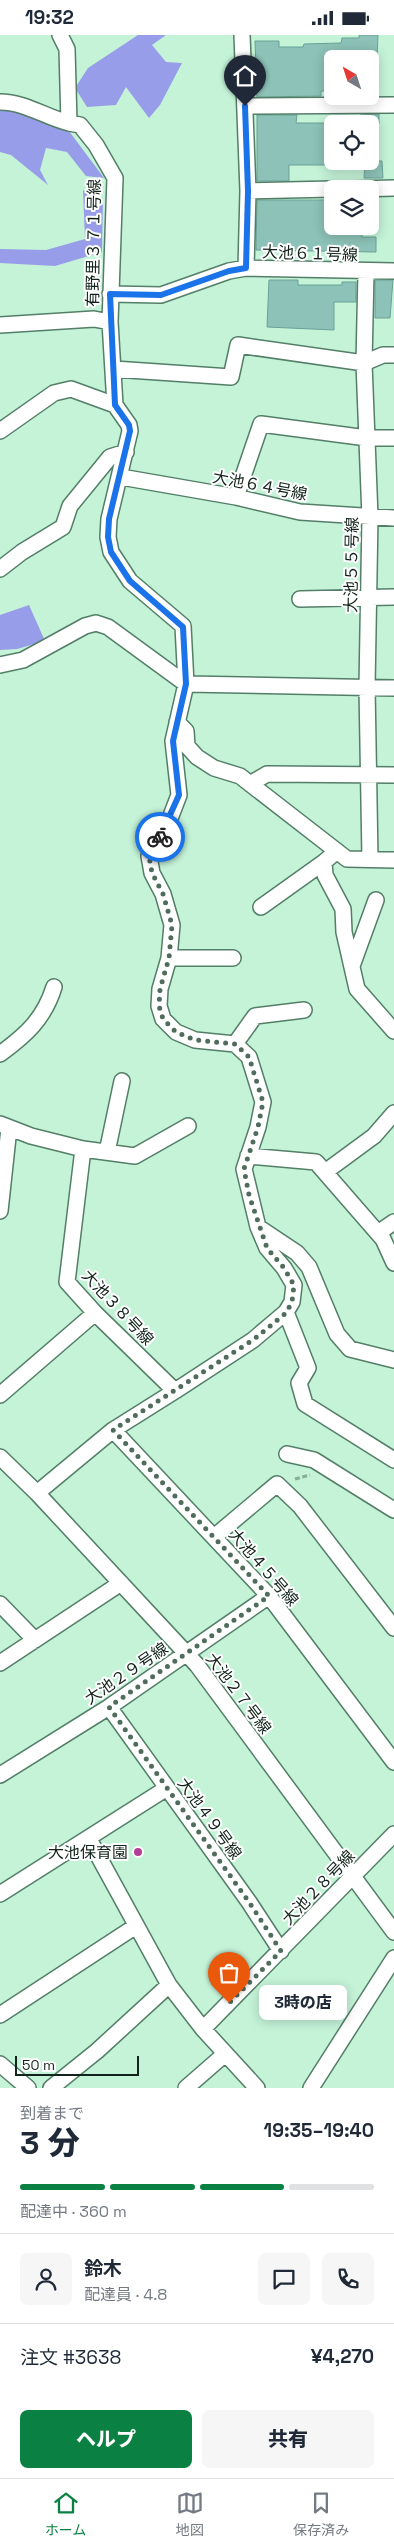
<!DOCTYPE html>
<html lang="ja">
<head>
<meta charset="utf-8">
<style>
	body { margin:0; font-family:"Space Grotesk","Noto Sans JP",sans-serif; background:#f6f6f7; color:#1f2937; height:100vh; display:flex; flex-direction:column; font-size:19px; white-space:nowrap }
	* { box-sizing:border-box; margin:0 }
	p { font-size:16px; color:#747a83 }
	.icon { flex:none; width:28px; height:28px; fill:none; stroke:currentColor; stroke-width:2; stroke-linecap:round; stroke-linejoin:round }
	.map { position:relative; height:2053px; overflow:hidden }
	.drawer { display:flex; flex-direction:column; background:#fff; flex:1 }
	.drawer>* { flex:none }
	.needle { width:32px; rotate:321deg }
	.buttons { position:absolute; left:324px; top:15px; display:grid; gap:10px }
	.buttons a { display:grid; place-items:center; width:55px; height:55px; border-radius:8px; background:#fff; box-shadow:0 2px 12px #0003; font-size:25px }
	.scale { position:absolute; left:15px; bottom:12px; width:124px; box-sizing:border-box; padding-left:5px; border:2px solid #11231a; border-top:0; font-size:14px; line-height:18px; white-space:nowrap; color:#11231a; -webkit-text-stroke:4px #fff; paint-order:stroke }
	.pin { position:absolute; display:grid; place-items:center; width:42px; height:42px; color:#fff; margin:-51px -21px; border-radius:50% 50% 50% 0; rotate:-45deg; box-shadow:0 0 5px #0007 }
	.pin .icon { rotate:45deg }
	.courier { position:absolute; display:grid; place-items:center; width:50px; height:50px; margin:-25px; border:4px solid #1a73e8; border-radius:50%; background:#fff; color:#222; box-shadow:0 1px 6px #0007 }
	.bubble { position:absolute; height:35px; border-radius:8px; background:#fff; box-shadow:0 2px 12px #0003; font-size:16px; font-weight:800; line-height:35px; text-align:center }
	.head em { font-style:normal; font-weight:800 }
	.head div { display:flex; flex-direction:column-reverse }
	.head { display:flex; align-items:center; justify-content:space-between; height:85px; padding:0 20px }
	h1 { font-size:32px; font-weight:800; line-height:38px }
	.bar { display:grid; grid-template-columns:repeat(4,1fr); gap:8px 5px; align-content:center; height:60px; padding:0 20px }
	.bar i { height:6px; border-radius:4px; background:#e0e1e3 }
	.bar .active { background:#0b8043 }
	.bar p { grid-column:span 4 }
	.line { display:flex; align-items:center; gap:12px; padding:0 20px; border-top:1px solid #e0e1e3 }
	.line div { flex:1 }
	.round { display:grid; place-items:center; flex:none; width:52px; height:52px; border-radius:8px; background:#f6f6f7 }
	.action { display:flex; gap:10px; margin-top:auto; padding:10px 20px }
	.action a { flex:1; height:58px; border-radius:8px; background:#0b8043; color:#fff; font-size:20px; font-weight:800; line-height:58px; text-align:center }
	.action a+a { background:#f6f6f7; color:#1f2937 }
	.status { display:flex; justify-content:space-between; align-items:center; height:35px; padding:0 25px; background:#fff; direction:ltr }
	.status svg { height:14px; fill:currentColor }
	.menu { display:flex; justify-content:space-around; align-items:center; height:70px; border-top:1px solid #e0e1e3; background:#fff; font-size:14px; color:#747a83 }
	.menu a { display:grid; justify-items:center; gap:2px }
	.menu .active { color:#0b8043 }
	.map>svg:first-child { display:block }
	.forest { fill:#989de9 }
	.building { fill:#8cc2b7; stroke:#6ba196 }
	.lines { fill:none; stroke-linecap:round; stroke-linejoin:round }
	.street-casing { stroke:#537e67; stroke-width:18 }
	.path { stroke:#87ad98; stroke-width:3; stroke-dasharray:5 2.5; stroke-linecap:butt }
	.street { stroke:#fff; stroke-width:15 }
	.done { stroke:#506c5c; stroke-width:5; stroke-dasharray:0 9 }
	.route { stroke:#1a73e8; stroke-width:6 }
	.poi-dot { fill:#b43e94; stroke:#fff; stroke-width:2 }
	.labels { text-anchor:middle; stroke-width:4; stroke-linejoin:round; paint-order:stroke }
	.street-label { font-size:16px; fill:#11231a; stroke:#fff }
	.poi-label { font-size:16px; fill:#11231a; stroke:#fff; text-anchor:end }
</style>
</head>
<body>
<div class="status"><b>19:32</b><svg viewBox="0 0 49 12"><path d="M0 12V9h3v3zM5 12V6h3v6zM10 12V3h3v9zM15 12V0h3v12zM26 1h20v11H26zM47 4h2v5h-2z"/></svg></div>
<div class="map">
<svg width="394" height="2053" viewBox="0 0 394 2053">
	<rect width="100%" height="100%" fill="#c4f3d8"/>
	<path class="forest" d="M138,0H166L152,10L166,27L182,28L160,70L149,83L126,52L116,70L87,72L75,53L88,33Z
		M15,75L66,92L104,143L86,141L67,117L46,113L40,135L48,150L11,120L0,117V76Z
		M83,155L103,164L102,217L55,231L0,228V214L46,215L85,204Z
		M29,570L45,606L17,614L0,615V580Z"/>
	<path class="building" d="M359,0H378L377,24H332V56H321V61L257,62L255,6H279V12H303L304,9L341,8L342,3H359Z
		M379,79V89H360V80Z
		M257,80H297L296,88H332L331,130H289V146H257Z
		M365,126H382L383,143H364Z
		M257,165H332V191H362V202H376V217L256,215Z
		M269,245H298V250H342V247H356V267H334V295L267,292Z
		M375,245H393L390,283H375Z"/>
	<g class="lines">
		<g class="street-casing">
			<path id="street" d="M60,0L67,14L69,88L80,90L96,110L115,143L110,287
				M242,0L248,156L246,233
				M0,67C25,67 45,82 69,88
				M245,71L394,70
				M355,154L394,153
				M248,156L332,154
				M366,237L364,328L370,482L367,652L370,824
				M110,259L161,260L229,236L246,233L394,236
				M0,290L94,284L110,287L115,370L129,390L130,396L109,484L108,502L111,517L130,546L183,591L186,649L394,653
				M114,334L231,342L238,310L364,328L383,320H394
				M0,396L54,358L71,354L115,370
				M121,442L236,462L300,477L394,483
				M236,462L261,389L367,403H394
				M0,534L22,517L63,492L70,471L110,422L126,417
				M300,564L394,562
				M0,630L23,625L85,591L96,588L108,592L186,649L173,706L179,760L169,786L149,821L152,838L163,859L172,890L169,923L160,954L159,971L163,984L176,997L195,1005L235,1009L249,1022L263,1067L258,1092L244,1134L258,1192L297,1218L309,1232L337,1299L350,1314L394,1325
				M177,687L186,696L187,711L197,722L214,733L240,741L347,824L394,825
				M250,749L267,739L394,740
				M337,816L324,827L325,840L343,874L344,897L357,954L394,996
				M261,872L324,827
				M169,923H233
				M352,931L376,865
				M235,1009L255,981L304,975
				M0,1019C26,1000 44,984 54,952
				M0,1089L31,1101L83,1114L67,1247L95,1278L175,1356L113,1395L37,1458
				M83,1114L135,1121L188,1091
				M107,1117L122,1046
				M248,1121L316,1127L383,1204L394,1228
				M325,1137L374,1101L394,1078
				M0,1176L9,1093
				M378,1198L394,1187
				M286,1277L308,1333L299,1348L305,1369L394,1425
				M175,1356L253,1305L286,1277L292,1267L294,1250L284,1233L267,1213L258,1192
				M0,1360L95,1278
				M113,1395L269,1561L394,1727
				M287,1419L314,1425L394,1475
				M0,1422L37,1458L197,1630L394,1897
				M214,1502L277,1449L300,1471L394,1593
				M0,1569L35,1605
				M0,1628L121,1548
				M109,1672L249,1867L281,1916
				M0,1740L109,1672L269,1561
				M89,1804L169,1950L203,1994L257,2053
				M0,1859L167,1753
				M0,1980L136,1891
				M203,1994L394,1799
				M0,2029L28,2053
				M51,2053L97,2016L169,1950
				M186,2053L225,2019
				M311,2053L394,1923"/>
		</g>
		<path class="path" d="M295,1444L310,1440"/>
		<use href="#street" class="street"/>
	</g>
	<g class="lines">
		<path class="done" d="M160,802L149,821L152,838L163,859L172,890L169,923L160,954L159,971L163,984L176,997L195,1005L235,1009L249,1022L263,1067L258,1092L244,1134L249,1160L267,1213L284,1233L294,1250L292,1267L286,1278L253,1305L113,1395L269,1561L109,1672L249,1867L281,1916L229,1968"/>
		<path class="route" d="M160,802L179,760L173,706L186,649L183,592L130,546L111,517L108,502L109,484L130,396L129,390L115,370L110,259L161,260L229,236L246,233L248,156L245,71"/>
	</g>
	<circle class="poi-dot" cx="138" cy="1817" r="5"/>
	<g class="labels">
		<g class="street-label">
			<text transform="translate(93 208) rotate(-89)" y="6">有野里３７１号線</text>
			<text transform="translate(310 218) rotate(2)" y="6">大池６１号線</text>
			<text transform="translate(260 450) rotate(11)" y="6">大池６４号線</text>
			<text transform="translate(351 530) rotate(-89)" y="6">大池５５号線</text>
			<text transform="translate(118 1272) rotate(47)" y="6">大池３８号線</text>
			<text transform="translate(264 1532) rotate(49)" y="6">大池４５号線</text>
			<text transform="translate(126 1638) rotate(-34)" y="6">大池２９号線</text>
			<text transform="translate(239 1658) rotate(53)" y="6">大池２７号線</text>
			<text transform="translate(210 1783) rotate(54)" y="6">大池４９号線</text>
			<text transform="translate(318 1852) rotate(-46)" y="6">大池２８号線</text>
		</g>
		<g class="poi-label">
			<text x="128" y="1823">大池保育園</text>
		</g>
	</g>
</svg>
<div class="buttons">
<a><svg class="needle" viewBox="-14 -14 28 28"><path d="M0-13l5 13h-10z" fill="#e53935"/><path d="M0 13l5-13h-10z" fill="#747a83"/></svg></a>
<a><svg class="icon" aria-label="locate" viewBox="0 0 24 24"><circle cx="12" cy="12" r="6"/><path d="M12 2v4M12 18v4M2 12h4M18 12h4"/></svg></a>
<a><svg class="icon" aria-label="layers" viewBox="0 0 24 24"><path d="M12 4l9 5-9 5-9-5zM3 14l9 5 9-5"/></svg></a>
</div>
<div class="scale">50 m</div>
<div class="pin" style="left:229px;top:1968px;background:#ea580c"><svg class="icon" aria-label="bag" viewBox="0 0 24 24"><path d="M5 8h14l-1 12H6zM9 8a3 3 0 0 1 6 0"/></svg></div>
<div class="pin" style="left:245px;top:71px;background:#1f2937"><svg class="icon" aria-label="home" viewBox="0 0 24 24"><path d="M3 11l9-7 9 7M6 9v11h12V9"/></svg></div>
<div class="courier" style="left:160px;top:802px"><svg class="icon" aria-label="bike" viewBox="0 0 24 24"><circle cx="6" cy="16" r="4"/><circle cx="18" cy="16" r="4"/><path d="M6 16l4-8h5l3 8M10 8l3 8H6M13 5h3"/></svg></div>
<div class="bubble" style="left:259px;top:1950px;width:88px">3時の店</div>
</div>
<section class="drawer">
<div class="head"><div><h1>3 分</h1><p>到着まで</p></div><em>19:35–19:40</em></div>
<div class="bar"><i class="active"></i><i class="active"></i><i class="active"></i><i></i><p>配達中 · 360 m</p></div>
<div class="line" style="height:90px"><a class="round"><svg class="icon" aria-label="person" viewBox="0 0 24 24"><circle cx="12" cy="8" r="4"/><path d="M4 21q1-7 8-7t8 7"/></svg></a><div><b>鈴木</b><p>配達員 · 4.8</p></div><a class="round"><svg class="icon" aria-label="chat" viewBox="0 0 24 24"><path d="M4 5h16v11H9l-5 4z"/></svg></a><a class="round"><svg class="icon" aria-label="phone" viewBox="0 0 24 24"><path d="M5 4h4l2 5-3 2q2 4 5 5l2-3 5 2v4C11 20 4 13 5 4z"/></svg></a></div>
<div class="line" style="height:65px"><div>注文 #3638</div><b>¥4,270</b></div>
<div class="action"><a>ヘルプ</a><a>共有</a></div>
</section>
<nav class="menu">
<a class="active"><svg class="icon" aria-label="home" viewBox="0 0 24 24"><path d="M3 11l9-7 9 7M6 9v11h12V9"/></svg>ホーム</a>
<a><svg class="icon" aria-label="map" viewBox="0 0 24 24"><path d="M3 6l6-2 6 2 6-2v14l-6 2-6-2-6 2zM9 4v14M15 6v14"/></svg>地図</a>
<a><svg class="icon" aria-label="saved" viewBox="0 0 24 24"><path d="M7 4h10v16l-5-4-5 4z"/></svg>保存済み</a>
</nav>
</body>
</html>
